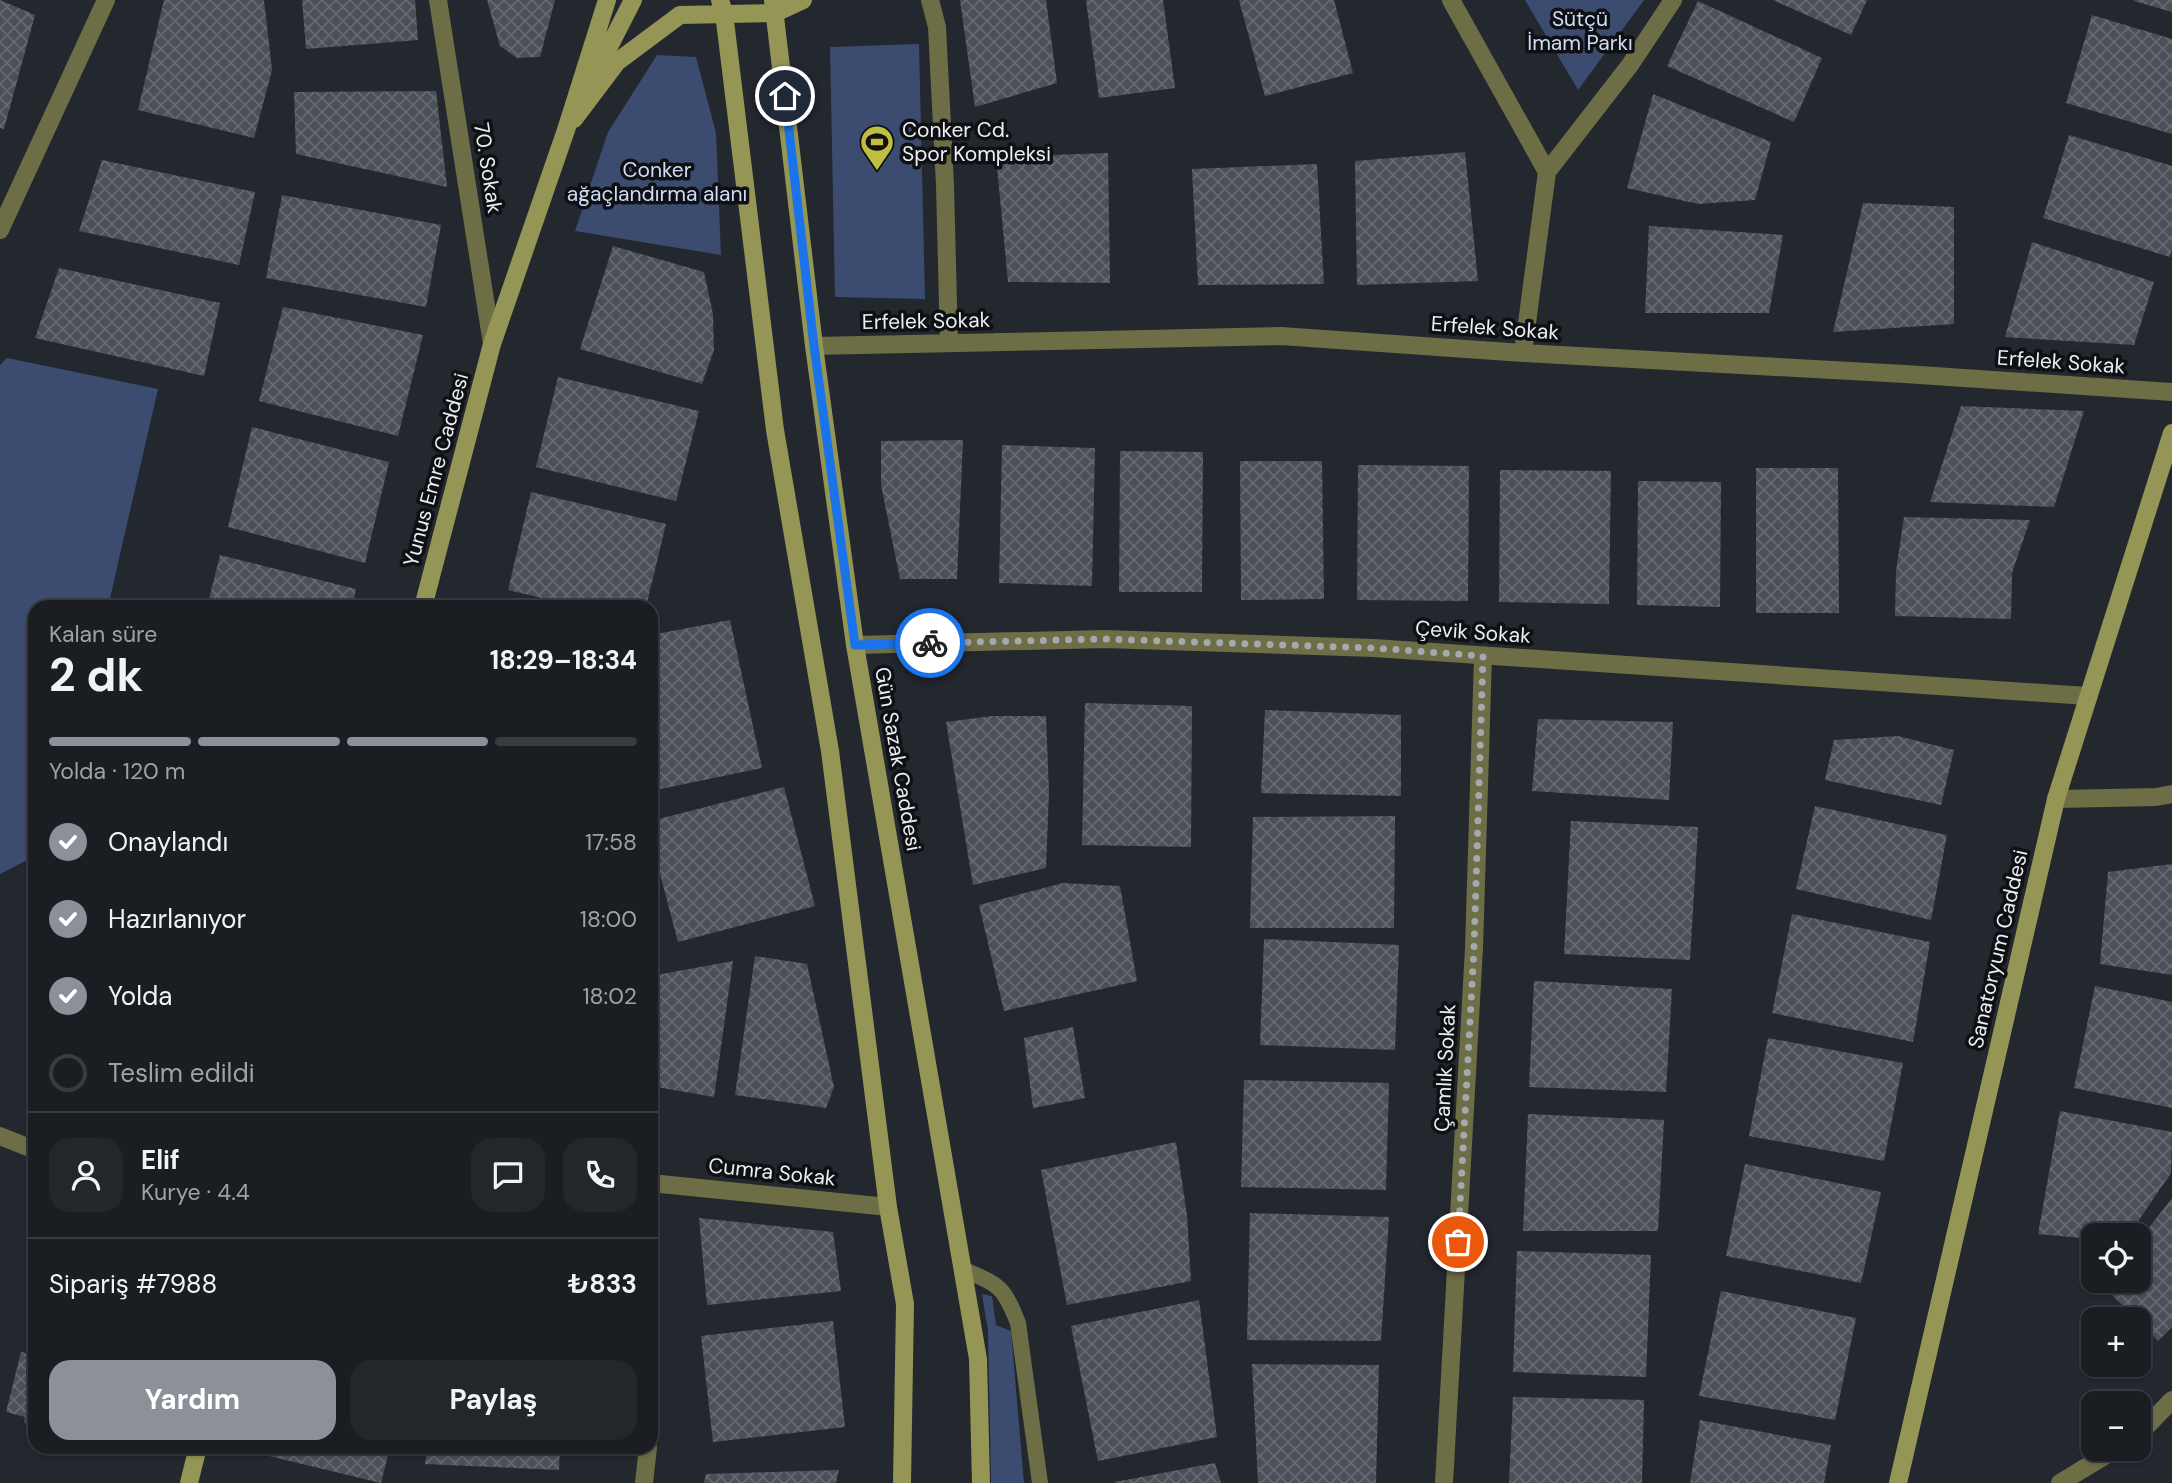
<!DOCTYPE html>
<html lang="tr">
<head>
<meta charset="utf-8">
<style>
	body { margin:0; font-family:"DM Sans",sans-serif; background:#23262a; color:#f1f3f6; height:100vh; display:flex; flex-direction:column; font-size:26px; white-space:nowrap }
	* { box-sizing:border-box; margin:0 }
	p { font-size:23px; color:#9fa2a5 }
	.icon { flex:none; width:38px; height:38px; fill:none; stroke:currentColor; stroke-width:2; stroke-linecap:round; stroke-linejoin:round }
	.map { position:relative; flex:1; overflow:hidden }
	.panel { position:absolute; left:28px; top:600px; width:630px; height:854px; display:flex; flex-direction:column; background:#1a1d22; border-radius:21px; box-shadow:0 2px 5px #0004,0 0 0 2px #383b40 }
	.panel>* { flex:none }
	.buttons { position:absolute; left:2081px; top:1223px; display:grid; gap:14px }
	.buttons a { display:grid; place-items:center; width:70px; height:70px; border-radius:14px; background:#1a1d22; box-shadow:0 2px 5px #0004,0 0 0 2px #383b40; font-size:35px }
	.pin { position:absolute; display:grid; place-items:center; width:60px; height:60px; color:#fff; margin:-30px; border:4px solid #fff; border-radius:50%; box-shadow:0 2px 7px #0007 }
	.courier { position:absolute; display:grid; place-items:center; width:70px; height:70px; margin:-35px; border:5px solid #1a73e8; border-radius:50%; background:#fff; color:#222; box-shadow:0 2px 9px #0007 }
	.summary em { font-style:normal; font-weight:700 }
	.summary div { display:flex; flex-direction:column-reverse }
	.summary { display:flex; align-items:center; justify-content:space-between; height:119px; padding:0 21px }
	h1 { font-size:46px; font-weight:700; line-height:52px }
	.bar { display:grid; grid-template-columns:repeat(4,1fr); gap:10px 7px; align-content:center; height:84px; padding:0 21px }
	.bar i { height:9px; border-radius:5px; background:#383b40 }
	.bar .active { background:#8c9099 }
	.bar p { grid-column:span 4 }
	.line { display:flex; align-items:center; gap:18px; padding:0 21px; border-top:2px solid #383b40 }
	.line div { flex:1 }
	.round { display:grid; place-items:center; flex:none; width:74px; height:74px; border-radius:21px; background:#23262a }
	ol { padding:0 21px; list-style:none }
	li { display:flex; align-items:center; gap:21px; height:77px }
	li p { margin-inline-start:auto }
	li .icon { padding:7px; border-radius:50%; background:#8c9099; color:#fff; stroke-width:4 }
	li:last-child { color:#9fa2a5 }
	li i { width:38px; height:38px; border:4px solid #383b40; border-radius:50% }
	.action { display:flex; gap:14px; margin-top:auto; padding:14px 21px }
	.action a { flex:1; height:80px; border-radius:21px; background:#8c9099; color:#fff; font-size:28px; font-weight:700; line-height:80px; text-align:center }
	.action a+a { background:#23262a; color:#f1f3f6 }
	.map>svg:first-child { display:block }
	.green { fill:#3c4c70 }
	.building { fill:url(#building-cross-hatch) }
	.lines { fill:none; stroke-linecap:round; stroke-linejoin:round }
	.service { stroke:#6d6e46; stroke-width:16 }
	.minor { stroke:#6d6e46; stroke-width:18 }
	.tertiary { stroke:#6d6e46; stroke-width:18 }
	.secondary { stroke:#959555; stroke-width:18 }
	.done { stroke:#a5a8ae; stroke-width:7; stroke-dasharray:0 12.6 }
	.route { stroke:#1a73e8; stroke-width:9 }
	.labels { text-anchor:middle; stroke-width:7; stroke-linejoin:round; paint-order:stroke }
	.park-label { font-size:21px; fill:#cfdcf7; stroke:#0e1013 }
	.poi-label { font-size:21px; fill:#ebeef3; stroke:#0e1013; text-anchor:start }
	.street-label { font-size:21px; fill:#ebeef3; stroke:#0e1013 }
</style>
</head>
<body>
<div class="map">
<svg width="2172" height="1483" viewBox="0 0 2172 1483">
	<defs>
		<pattern id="building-cross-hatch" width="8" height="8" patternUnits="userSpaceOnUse" patternTransform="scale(1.75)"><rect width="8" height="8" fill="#4b4f57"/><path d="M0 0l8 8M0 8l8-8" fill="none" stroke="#656970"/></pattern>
	</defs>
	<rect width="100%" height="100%" fill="#23272e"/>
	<path class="green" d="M1525,0H1644L1578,90Z
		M919,44L925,299L835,297L830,47Z
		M657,55L696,57L716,133L721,255L575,231L608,132Z
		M7,358L158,389L108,607H35V856L0,874V365Z
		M982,1294L992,1296L996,1325L1011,1331L1024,1483H991L988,1331Z"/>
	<path class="building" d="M0,0L35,15L4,129L0,128Z
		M164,0H264L272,70L254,138L138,110Z
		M302,0H415L418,40L306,49Z
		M487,0H555L540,57L517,58L500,46Z
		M960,0H1046L1057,83L975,107Z
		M1086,0H1163L1175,88L1099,98Z
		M1239,0H1334L1353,73L1265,96Z
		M1773,0H1867L1851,35Z
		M2134,0H2172V12L2134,1Z
		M1698,1L1822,58L1794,122L1667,66Z
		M2092,15L2172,39V134L2066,103Z
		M436,91L447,187L296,154L294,92Z
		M1653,94L1771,142L1755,200L1698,204L1627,188Z
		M2069,135L2172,166V249L2170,257L2043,218Z
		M1465,152L1478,281L1357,285L1355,161Z
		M1108,153L1110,283L1008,282L996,157Z
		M102,160L255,192L239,265L79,231Z
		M1317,164L1324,284L1198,285L1192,169Z
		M282,195L441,225L426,307L266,278Z
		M1863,203L1954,207V324L1833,332Z
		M1649,226L1783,235L1769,313H1645Z
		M2032,242L2154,282L2134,345L2005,337Z
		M613,246L704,272L713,314L714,350L702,384L580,349Z
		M59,268L220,303L204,376L35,338Z
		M283,307L423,335L398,436L259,401Z
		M558,377L699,411L676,501L536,467Z
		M1961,406L2084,411L2054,507L1930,502Z
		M252,427L389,462L365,563L228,527Z
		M963,440L957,579H900L881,485V441Z
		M1002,445L1095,448L1092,586L999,583Z
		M1120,451L1203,452L1202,592H1119Z
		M1240,461H1322L1324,599L1241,600Z
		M1358,465L1469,466L1468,601L1357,600Z
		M1756,468H1838L1839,613H1756Z
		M1500,470L1611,471L1609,604L1499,602Z
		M1638,481L1721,482L1720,607L1637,605Z
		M531,492L666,524L646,607H580L508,590Z
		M1904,517L2030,520L2012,573L2011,619L1895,616L1896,571Z
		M220,555L356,589L352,607H207Z
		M730,620L762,768L651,791V635Z
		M1085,703L1192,706L1191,847L1082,845Z
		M1265,710L1401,715V796L1261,793Z
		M992,716H1046L1049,792L1046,868L973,885L946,722Z
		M1538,719L1673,722L1669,800L1532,791Z
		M1898,736L1954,750L1941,805L1825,780L1834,740Z
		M784,787L815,906L678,942L651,840V821Z
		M1815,806L1947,835L1931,920L1796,889Z
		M1395,816L1394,928H1250L1253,817Z
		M1571,821L1698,827L1690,960L1564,954Z
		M2172,864V975L2100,964L2108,872Z
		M1063,883L1120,886L1137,981L1004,1011L979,905Z
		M1792,914L1930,942L1913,1042L1772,1013Z
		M1264,939L1399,945L1395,1050L1260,1045Z
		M755,956L807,964L834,1087L826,1108L735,1095Z
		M733,961L714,1097L651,1086V976Z
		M1534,981L1672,989L1666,1092L1529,1087Z
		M2095,986L2172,1002V1108L2074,1088Z
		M1073,1027L1085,1098L1033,1108L1024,1038Z
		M1768,1038L1903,1063L1884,1161L1749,1136Z
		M1244,1080L1389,1083L1386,1190L1241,1187Z
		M2060,1111L2172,1132L2171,1173L2128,1236H2093V1239L2038,1234Z
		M1528,1114L1664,1120L1658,1231H1523Z
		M1176,1142L1187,1215L1191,1281L1067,1305L1041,1170Z
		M1745,1164L1881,1192L1861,1283L1726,1256Z
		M2172,1198V1327L2158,1341L2104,1287L2109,1281H2138V1242Z
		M1250,1213L1389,1217L1381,1341L1247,1340Z
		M699,1218L833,1232L841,1291L707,1305Z
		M1517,1251L1651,1255L1646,1377L1513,1372Z
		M1721,1291L1856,1318L1835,1420L1699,1396Z
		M34,1299L35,1300V1329L27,1327Z
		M1199,1300L1217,1437L1098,1461L1071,1326Z
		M833,1321L845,1427L713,1442L701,1336Z
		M21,1352L35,1355V1425L24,1423L25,1417L6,1412Z
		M1252,1364L1379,1365L1376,1483H1258Z
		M1513,1397L1644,1400L1642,1483H1509Z
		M1700,1420L1831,1445L1824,1483H1690Z
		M271,1447H390L381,1483L269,1456Z
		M428,1447H560L559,1470L425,1464Z
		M1215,1463L1221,1483H1115V1482Z
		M839,1470L836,1483H704L706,1474Z"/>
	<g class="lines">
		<path class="service" d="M962,1269C999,1285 1003,1285 1018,1323L1040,1483"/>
		<path class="minor" d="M930,0L937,27L945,185L949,343
			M1451,0L1547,172L1523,353
			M1547,172L1630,65L1673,0
			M0,230L106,0
			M814,346L1281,336L1523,353L1905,374L2172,392
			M855,645L1105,639L1374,648L2087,696
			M2056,799L2156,797L2172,794
			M0,1136L35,1150
			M651,1183L888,1207
			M2138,1435L2172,1400
			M644,1483L648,1447
			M1444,1483L1474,948L1483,656
			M2060,1483L2116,1449"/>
		<path class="tertiary" d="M438,0L492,344"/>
		<path class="secondary" d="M720,0L724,13L775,430L830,751L888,1207L905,1304L902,1483
			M773,0L814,346L855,645L978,1359L981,1483
			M590,84L633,0
			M574,119L617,62L680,15L775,13L803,0
			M423,607L492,344L566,130L607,0
			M189,1483L198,1447
			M1898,1483L2056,799L2172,433"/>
	</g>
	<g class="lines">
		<path class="done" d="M930,643L1105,639L1374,648L1483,656L1474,948L1458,1242"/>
		<path class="route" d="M785,96L814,346L855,645L930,643"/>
	</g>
	<defs>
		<g id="stadium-pin" transform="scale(1.75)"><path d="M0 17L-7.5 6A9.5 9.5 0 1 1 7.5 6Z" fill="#bfbe41" stroke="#0e1013"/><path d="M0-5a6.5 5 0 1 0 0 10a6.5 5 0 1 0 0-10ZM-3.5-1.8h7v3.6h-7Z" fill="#111"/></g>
	</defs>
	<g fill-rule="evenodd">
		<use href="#stadium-pin" x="877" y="142"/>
	</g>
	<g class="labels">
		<g class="park-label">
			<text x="1580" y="26">Sütçü<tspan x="1580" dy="24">İmam Parkı</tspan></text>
			<text x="657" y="177">Conker<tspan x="657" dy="24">ağaçlandırma alanı</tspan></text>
		</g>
		<g class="poi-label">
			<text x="902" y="137">Conker Cd.<tspan x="902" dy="24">Spor Kompleksi</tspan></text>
		</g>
		<g class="street-label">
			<text transform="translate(488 168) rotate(81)" y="7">70. Sokak</text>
			<text transform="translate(926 321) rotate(-1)" y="7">Erfelek Sokak</text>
			<text transform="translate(1495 328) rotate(4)" y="7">Erfelek Sokak</text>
			<text transform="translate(2061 362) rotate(4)" y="7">Erfelek Sokak</text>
			<text transform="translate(436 470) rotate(-75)" y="7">Yunus Emre Caddesi</text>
			<text transform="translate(1473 632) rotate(4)" y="7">Çevik Sokak</text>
			<text transform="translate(898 759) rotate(80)" y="7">Gün Sazak Caddesi</text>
			<text transform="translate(1998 949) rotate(-77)" y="7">Sanatoryum Caddesi</text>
			<text transform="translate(1445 1068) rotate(-87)" y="7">Çamlık Sokak</text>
			<text transform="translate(772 1172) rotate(6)" y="7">Cumra Sokak</text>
		</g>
	</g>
</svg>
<div class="buttons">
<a><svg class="icon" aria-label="locate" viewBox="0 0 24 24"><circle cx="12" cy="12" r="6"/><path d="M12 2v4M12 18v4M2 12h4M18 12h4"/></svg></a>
<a>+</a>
<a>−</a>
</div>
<div class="pin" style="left:1458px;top:1242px;background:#ea580c"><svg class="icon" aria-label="bag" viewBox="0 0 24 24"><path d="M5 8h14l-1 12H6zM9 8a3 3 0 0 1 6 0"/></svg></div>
<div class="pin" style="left:785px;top:96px;background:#1f2937"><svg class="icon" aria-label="home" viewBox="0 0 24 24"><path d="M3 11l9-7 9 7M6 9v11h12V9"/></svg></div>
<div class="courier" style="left:930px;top:643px"><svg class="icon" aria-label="bike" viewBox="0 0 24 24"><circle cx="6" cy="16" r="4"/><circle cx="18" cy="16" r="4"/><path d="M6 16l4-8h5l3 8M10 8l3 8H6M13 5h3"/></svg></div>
<section class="panel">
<div class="summary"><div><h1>2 dk</h1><p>Kalan süre</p></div><em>18:29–18:34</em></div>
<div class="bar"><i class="active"></i><i class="active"></i><i class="active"></i><i></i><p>Yolda · 120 m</p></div>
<ol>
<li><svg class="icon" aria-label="check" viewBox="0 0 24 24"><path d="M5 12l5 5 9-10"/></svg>Onaylandı<p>17:58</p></li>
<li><svg class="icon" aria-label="check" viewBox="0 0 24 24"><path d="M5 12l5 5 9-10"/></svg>Hazırlanıyor<p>18:00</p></li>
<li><svg class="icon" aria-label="check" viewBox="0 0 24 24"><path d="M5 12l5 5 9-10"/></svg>Yolda<p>18:02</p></li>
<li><i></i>Teslim edildi</li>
</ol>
<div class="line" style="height:126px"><a class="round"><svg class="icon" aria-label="person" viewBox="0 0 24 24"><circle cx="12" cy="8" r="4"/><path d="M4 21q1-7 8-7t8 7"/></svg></a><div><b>Elif</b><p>Kurye · 4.4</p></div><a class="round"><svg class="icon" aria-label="chat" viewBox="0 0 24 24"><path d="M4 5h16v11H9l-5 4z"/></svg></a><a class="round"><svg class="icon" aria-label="phone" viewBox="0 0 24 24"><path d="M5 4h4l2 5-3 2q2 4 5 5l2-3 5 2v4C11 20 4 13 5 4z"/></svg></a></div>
<div class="line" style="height:91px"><div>Sipariş #7988</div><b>₺833</b></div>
<div class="action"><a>Yardım</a><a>Paylaş</a></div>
</section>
</div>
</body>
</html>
